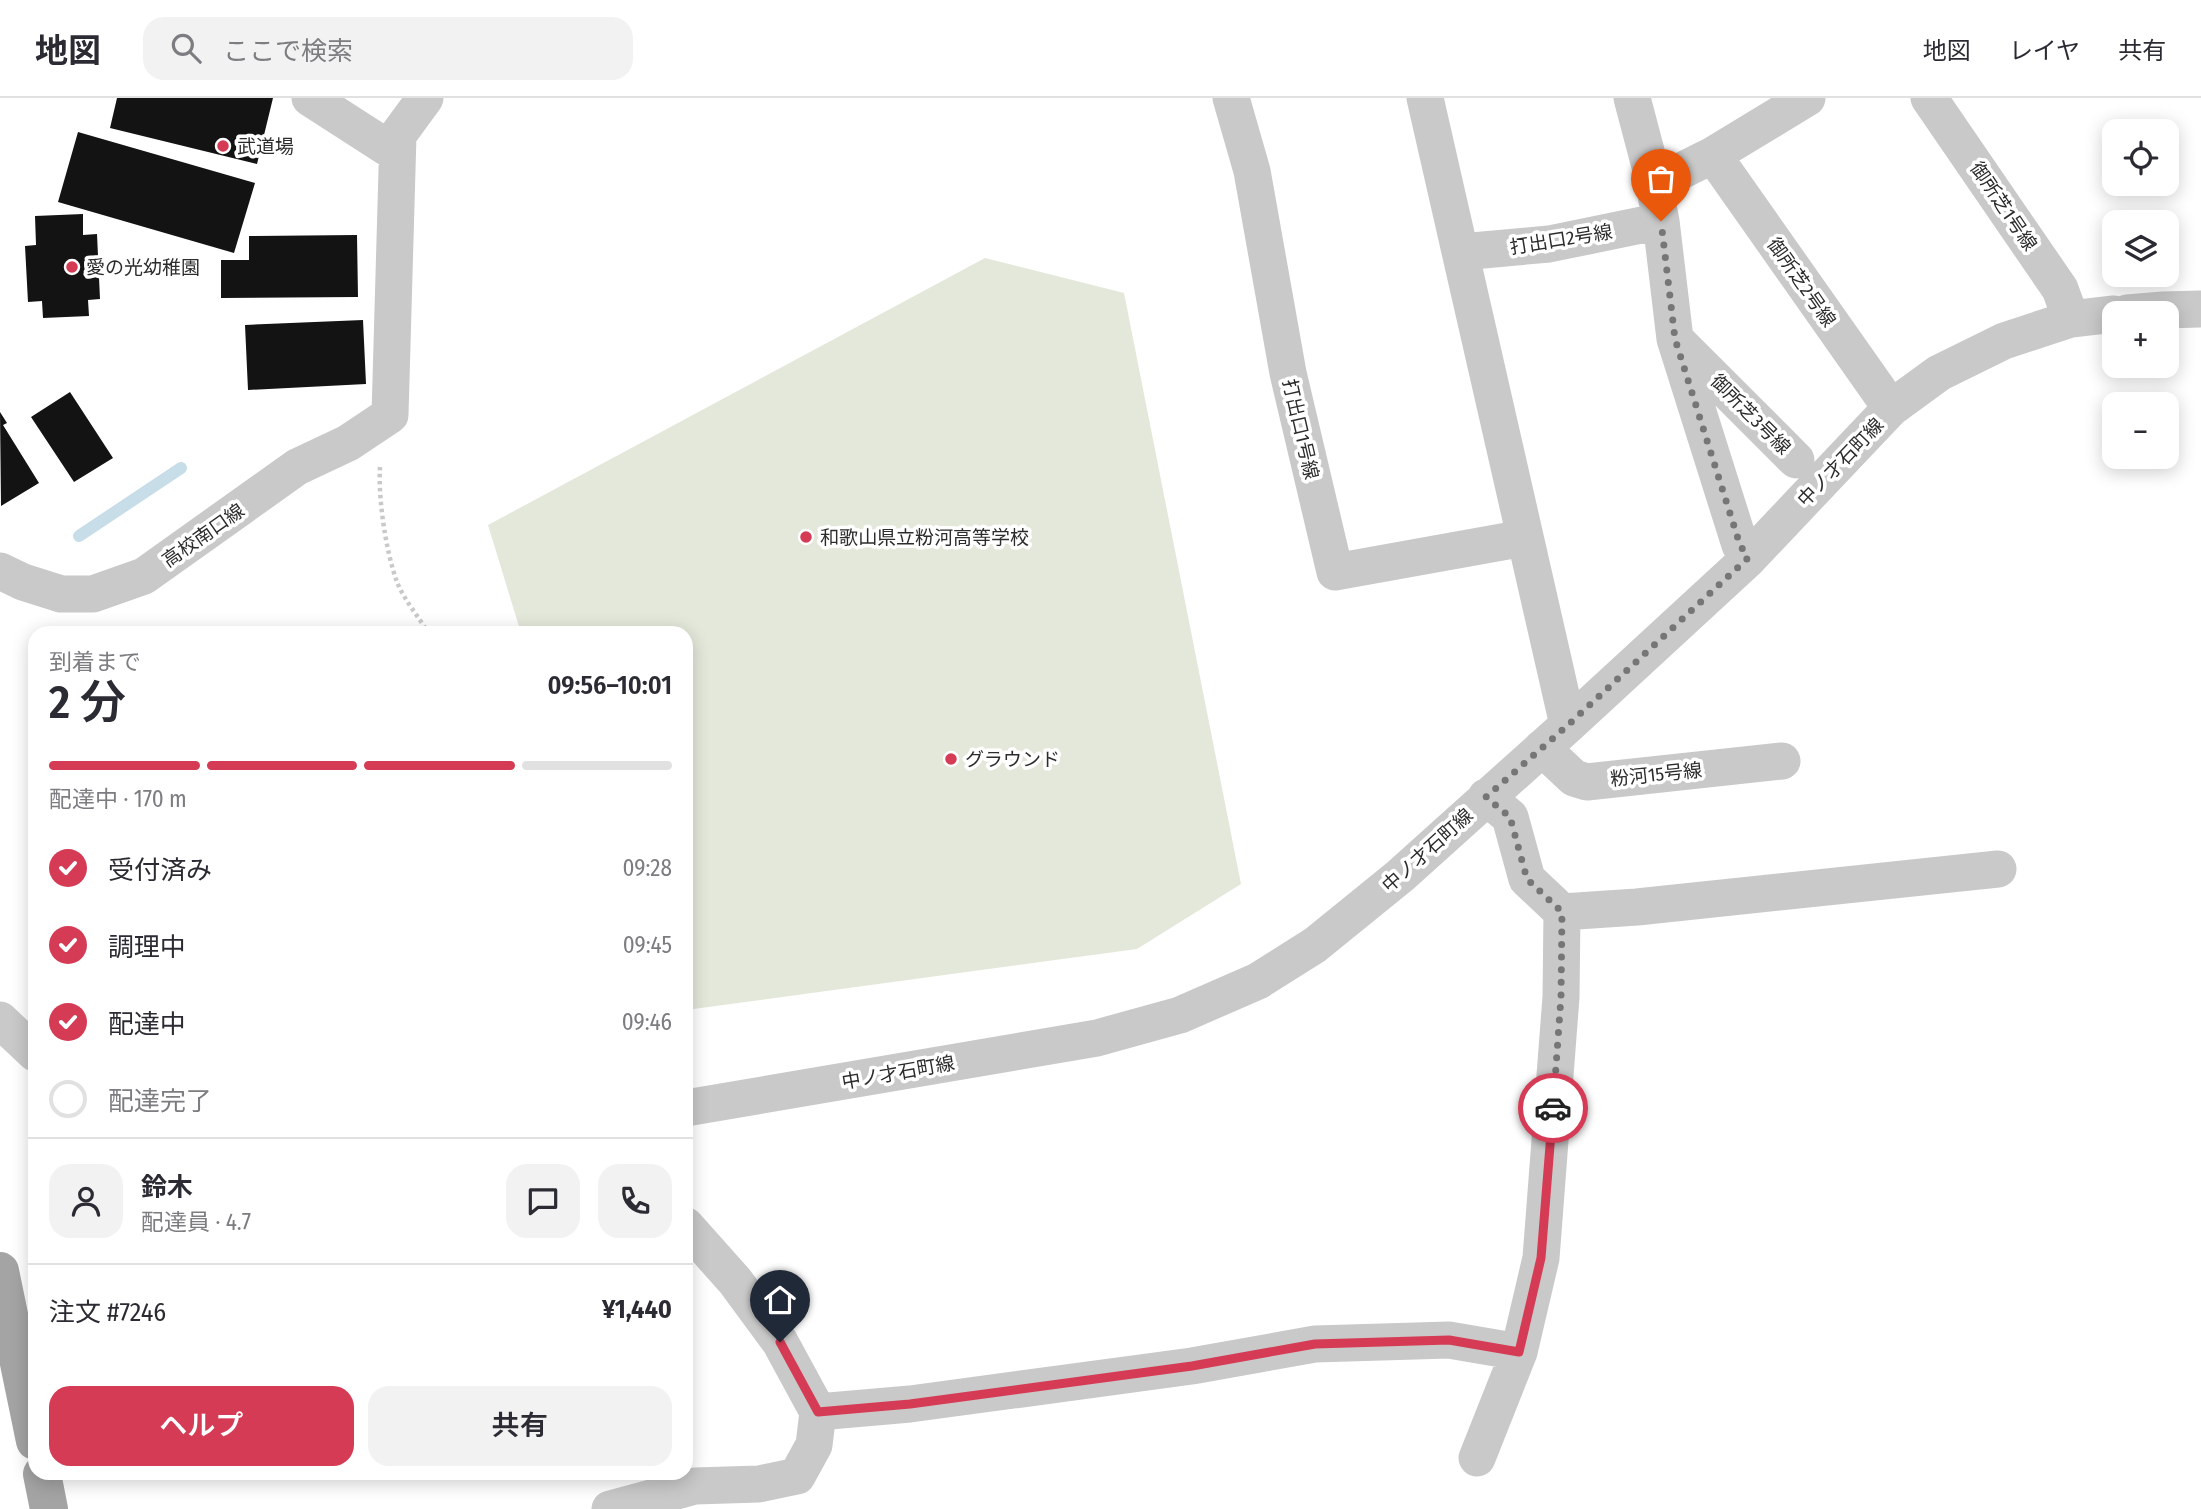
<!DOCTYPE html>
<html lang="ja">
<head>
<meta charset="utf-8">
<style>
	body { margin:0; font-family:"Fira Sans Condensed","Noto Sans JP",sans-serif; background:#f2f2f3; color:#2b2b33; height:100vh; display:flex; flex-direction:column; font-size:26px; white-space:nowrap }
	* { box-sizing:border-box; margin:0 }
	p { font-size:23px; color:#7c7c81 }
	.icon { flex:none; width:38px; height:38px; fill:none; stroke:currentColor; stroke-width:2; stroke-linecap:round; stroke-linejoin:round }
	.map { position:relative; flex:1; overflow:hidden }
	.side { position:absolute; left:28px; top:528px; width:665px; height:854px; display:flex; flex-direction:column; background:#fff; border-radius:21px; box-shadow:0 4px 18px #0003 }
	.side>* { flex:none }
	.controls { position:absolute; left:2102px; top:21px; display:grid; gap:14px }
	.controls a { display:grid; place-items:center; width:77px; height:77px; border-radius:14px; background:#fff; box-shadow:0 4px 18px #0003; font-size:35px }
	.pin { position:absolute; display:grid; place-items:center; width:60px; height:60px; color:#fff; margin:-72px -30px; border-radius:50% 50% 50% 0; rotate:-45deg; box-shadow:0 0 7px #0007 }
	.pin .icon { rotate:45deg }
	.courier { position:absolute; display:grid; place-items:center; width:70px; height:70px; margin:-35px; border:5px solid #d53b54; border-radius:50%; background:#fff; color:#222; box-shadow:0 2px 9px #0007 }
	.head em { font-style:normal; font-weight:600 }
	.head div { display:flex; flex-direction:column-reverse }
	.head { display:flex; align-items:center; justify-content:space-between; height:119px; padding:0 21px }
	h1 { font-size:46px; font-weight:600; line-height:52px }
	.bar { display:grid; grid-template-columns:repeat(4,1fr); gap:10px 7px; align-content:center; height:84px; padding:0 21px }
	.bar i { height:9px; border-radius:5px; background:#e1e1e2 }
	.bar .selected { background:#d53b54 }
	.bar p { grid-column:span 4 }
	.line { display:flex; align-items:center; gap:18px; padding:0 21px; border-top:2px solid #e1e1e2 }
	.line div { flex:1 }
	.round { display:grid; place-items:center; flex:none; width:74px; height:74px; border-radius:21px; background:#f2f2f3 }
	ol { padding:0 21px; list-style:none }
	li { display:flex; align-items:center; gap:21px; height:77px }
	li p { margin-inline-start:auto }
	li .icon { padding:7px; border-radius:50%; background:#d53b54; color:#fff; stroke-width:4 }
	li:last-child { color:#7c7c81 }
	li i { width:38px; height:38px; border:4px solid #e1e1e2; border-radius:50% }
	.primary-button { display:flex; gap:14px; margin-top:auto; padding:14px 21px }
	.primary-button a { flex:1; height:80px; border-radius:21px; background:#d53b54; color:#fff; font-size:28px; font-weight:600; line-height:80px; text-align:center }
	.primary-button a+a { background:#f2f2f3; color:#2b2b33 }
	header { display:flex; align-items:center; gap:42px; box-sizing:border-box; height:98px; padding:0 35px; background:#fff; border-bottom:2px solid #e1e1e2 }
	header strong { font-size:33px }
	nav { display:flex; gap:38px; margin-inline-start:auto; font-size:24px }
	.search { width:490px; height:63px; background:#f2f2f3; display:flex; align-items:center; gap:18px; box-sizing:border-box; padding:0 24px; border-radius:21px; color:#7c7c81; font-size:26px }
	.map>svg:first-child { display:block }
	.green { fill:#e3e8da }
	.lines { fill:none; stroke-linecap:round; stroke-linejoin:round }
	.stream { stroke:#c7dde7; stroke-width:12 }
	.building { fill:#131313 }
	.path { stroke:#c9c9c9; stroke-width:4.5; stroke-dasharray:3.5 3.5; stroke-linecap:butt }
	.minor { stroke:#c9c9c9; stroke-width:37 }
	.primary { stroke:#a4a4a4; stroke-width:38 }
	.done { stroke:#767676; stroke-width:7; stroke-dasharray:0 12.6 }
	.route { stroke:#d53b54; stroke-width:9 }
	.poi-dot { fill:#d53b54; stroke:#fff; stroke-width:2.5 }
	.labels { text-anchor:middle; stroke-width:7; stroke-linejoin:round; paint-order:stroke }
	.poi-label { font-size:19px; fill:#2c2c2c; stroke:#fff; text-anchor:start }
	.street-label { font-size:19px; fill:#2c2c2c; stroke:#fff }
</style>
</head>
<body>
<header>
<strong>地図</strong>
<div class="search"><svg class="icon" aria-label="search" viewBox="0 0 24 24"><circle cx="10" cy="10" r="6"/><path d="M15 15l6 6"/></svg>ここで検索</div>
<nav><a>地図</a><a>レイヤ</a><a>共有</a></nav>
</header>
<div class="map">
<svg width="2201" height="1411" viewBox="0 0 2201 1411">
	<rect width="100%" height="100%" fill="#fff"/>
	<path class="green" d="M985,160L1124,195L1241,786L1137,851L686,912V536L521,535L488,427Z"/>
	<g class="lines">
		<path class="stream" d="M79,438L181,370"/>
	</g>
	<path class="building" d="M117,0H273L257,66L110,30Z
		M78,34L255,85L234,155L58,104Z
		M83,116V137L97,136L100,201L88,202L89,218L43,220L42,203L28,204L25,148L36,147L35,118Z
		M357,137L358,199L221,200V162H249V138Z
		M363,222L366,286L248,292L245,227Z
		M70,294L113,360L74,384L31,319Z
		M0,314L7,325L3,327L39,385L1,408Z"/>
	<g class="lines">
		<path class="path" d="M380,369C378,401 386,454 397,484C404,502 419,519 429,536"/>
		<path class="minor" d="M310,0L397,56
			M1231,0L1252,73L1288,275L1335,474L1524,440
			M1425,0L1568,627
			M1632,0L1651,72L1661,123L1675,241L1740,447L1748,460
			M1929,0L2060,191L2071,221
			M1713,57L1891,310
			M1651,72L1677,75L1713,57L1807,0
			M1461,154L1549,146L1661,123
			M2127,215L2163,212L2201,211
			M1678,244L1796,362
			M0,473L23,484L61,496H93L144,478L297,369L348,345L390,317L398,37L425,0
			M1542,650L1574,680L1587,684L1782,663
			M1486,699L1510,719L1527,781L1562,814L1637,809L1998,771
			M0,922L35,955
			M686,1010L1097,940L1180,917L1258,883L1315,847L1400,778L1568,627L1746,463L1891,310L1939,275L2004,243L2071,221L2114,216
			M818,1314L910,1306L1192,1268L1315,1246L1449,1242L1519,1254
			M1477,1360L1519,1254L1541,1160L1561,899L1562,814
			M610,1411L695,1388L759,1386L797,1378L814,1347L818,1314L780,1244L735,1183L686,1128"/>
		<path class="primary" d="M0,1173L35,1343
			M42,1376L49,1411"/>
	</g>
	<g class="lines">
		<path class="done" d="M1553,1010L1561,899L1562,814L1527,781L1510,719L1486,699L1568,627L1748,460L1740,447L1675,241L1661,123"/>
		<path class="route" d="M780,1244L818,1314L910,1306L1192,1268L1315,1246L1449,1242L1519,1254L1541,1160L1553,1010"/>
	</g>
	<g class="poi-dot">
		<circle cx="223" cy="48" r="7"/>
		<circle cx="72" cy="169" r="7"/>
		<circle cx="806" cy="439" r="7"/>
		<circle cx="951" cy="661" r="7"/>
	</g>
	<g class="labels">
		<g class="poi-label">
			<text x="237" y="55">武道場</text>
			<text x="86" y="176">愛の光幼稚園</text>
			<text x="820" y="446">和歌山県立粉河高等学校</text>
			<text x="965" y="668">グラウンド</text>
		</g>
		<g class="street-label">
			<text transform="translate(2004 108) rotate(56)" y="7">御所芝1号線</text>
			<text transform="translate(1561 141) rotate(-9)" y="7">打出口2号線</text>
			<text transform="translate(1802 184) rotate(55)" y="7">御所芝2号線</text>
			<text transform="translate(1751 316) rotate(45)" y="7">御所芝3号線</text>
			<text transform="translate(1301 331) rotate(77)" y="7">打出口1号線</text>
			<text transform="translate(1840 364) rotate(-46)" y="7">中ノ才石町線</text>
			<text transform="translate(203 437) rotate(-35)" y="7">高校南口線</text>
			<text transform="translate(1656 676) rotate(-6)" y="7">粉河15号線</text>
			<text transform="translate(1427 752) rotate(-42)" y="7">中ノ才石町線</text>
			<text transform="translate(898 974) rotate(-10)" y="7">中ノ才石町線</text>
		</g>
	</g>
</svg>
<div class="controls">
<a><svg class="icon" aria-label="locate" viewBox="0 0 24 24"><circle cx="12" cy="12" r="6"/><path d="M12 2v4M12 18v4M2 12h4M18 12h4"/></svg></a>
<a><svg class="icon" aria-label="layers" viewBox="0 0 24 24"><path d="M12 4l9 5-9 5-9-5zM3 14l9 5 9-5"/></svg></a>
<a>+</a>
<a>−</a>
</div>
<div class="pin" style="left:1661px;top:123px;background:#ea580c"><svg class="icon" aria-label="bag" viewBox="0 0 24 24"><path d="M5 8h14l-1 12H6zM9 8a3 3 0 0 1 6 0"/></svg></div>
<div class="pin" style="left:780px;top:1244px;background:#1f2937"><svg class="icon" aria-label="home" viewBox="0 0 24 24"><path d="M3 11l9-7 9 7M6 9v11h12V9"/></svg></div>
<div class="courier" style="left:1553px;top:1010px"><svg class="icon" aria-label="car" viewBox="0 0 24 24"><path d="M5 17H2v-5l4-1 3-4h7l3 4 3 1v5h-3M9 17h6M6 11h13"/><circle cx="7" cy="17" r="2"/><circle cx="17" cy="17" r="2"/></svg></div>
<section class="side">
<div class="head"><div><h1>2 分</h1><p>到着まで</p></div><em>09:56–10:01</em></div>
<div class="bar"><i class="selected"></i><i class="selected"></i><i class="selected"></i><i></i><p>配達中 · 170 m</p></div>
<ol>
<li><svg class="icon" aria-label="check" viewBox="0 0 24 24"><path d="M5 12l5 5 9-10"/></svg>受付済み<p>09:28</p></li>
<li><svg class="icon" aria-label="check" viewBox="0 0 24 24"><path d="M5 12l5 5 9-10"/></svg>調理中<p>09:45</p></li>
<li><svg class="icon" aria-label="check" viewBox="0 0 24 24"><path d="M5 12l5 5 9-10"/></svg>配達中<p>09:46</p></li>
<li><i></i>配達完了</li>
</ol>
<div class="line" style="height:126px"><a class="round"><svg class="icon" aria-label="person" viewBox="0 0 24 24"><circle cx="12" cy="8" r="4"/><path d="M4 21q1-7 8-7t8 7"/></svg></a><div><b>鈴木</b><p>配達員 · 4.7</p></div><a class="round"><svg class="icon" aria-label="chat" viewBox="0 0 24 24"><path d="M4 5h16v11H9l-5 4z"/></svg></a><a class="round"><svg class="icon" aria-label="phone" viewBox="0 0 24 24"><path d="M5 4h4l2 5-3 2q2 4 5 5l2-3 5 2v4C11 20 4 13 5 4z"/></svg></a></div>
<div class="line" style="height:91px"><div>注文 #7246</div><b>¥1,440</b></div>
<div class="primary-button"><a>ヘルプ</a><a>共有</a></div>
</section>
</div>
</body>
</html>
